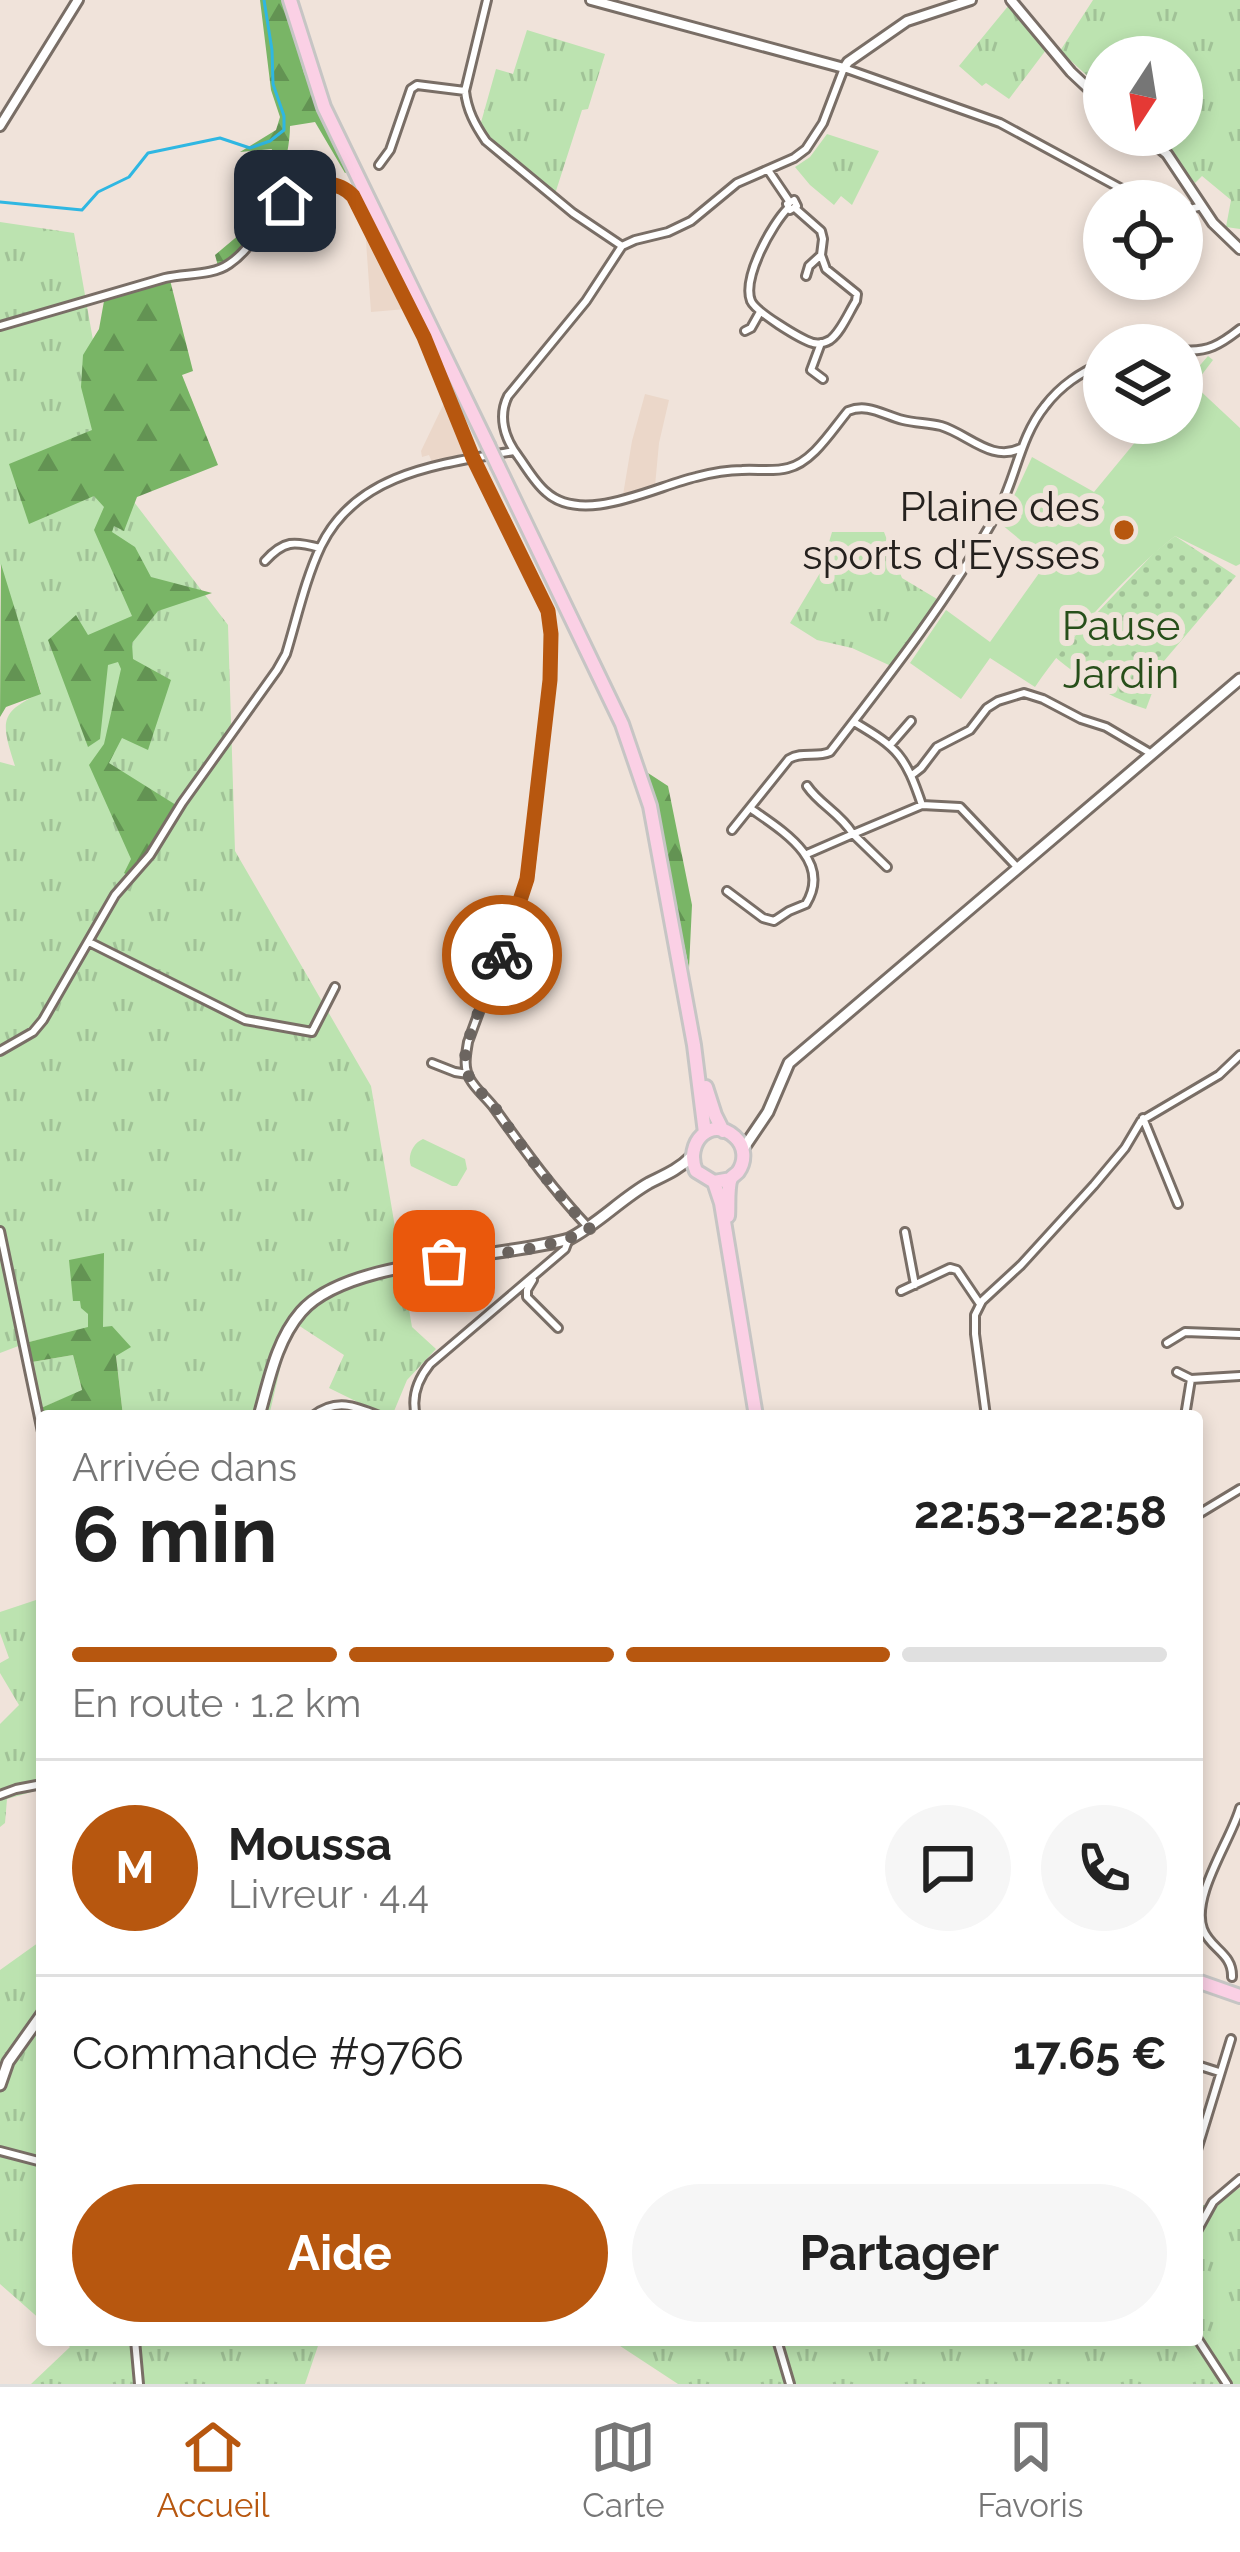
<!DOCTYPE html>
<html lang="fr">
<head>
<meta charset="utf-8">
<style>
	body { margin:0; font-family:Raleway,sans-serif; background:#f6f6f6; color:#222; height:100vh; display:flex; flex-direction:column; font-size:45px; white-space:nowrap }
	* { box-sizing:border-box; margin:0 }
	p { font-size:39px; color:#767676 }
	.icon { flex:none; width:66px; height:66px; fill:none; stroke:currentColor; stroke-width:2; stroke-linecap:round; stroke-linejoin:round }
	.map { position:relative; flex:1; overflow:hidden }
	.sheet { position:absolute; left:36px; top:1410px; width:1167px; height:936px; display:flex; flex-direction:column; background:#fff; border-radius:12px; box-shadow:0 6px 18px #0003 }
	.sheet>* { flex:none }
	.needle { width:78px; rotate:192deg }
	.tools { position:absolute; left:1083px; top:36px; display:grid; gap:24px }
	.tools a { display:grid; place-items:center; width:120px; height:120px; border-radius:50%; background:#fff; box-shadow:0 6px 18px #0003; font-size:60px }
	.pin { position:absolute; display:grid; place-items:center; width:102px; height:102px; color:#fff; margin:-51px; border-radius:24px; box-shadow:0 6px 18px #0006 }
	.courier { position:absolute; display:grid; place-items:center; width:120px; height:120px; margin:-60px; border:9px solid #b7570f; border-radius:50%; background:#fff; color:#222; box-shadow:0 3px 15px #0007 }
	.overview em { font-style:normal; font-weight:700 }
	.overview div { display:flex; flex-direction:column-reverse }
	.overview { display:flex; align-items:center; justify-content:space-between; height:204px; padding:0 36px }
	h1 { font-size:78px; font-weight:700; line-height:90px }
	.bar { display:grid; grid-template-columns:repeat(4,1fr); gap:18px 12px; align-content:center; height:144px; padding:0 36px }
	.bar i { height:15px; border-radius:9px; background:#e0e0e0 }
	.bar .current { background:#b7570f }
	.bar p { grid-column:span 4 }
	.line { display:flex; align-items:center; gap:30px; padding:0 36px; border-top:3px solid #e0e0e0 }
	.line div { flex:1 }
	.round { display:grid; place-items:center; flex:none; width:126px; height:126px; border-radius:63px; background:#f6f6f6 }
	.button { display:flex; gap:24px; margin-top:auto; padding:24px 36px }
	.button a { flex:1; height:138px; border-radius:72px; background:#b7570f; color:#fff; font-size:48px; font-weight:700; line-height:138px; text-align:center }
	.button a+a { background:#f6f6f6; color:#222 }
	.menu { display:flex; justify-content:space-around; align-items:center; height:168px; border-top:3px solid #e0e0e0; background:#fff; font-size:33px; color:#767676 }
	.menu a { display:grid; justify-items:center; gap:6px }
	.menu .current { color:#b7570f }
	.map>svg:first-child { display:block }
	.built { fill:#ebd7c9 }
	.grass { fill:url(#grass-tufts) }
	.forest { fill:url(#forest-firs) }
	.park { fill:url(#park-dots) }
	.pitch { fill:#bce3b0 }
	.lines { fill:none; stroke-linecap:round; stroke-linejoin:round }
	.stream { stroke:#2fb7e2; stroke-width:3 }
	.minor-casing { stroke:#796e66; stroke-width:12 }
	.tertiary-casing { stroke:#796e66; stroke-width:14 }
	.secondary-casing { stroke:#796e66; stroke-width:15 }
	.primary-casing { stroke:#c6c5c4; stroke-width:18 }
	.minor { stroke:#fff; stroke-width:6 }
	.tertiary { stroke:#fff; stroke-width:8 }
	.secondary { stroke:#fff; stroke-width:9 }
	.primary { stroke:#fbd0e5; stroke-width:12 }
	.primary-bridge-casing { stroke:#c6c5c4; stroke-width:18; stroke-linecap:butt }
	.primary-bridge { stroke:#fbd0e5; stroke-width:12 }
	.done { stroke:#6c6560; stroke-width:12; stroke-dasharray:0 21.6 }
	.route { stroke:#b7570f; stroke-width:15 }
	.poi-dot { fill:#b7570f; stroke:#f0e3da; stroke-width:4.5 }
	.labels { text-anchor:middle; stroke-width:12; stroke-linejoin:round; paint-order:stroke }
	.poi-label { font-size:42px; fill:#25211e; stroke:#f0e3da; text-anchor:end }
	.park-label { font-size:42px; fill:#274f1a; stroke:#f0e3da }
</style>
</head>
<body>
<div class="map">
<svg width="1240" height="2384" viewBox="0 0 1240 2384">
	<defs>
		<pattern id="grass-tufts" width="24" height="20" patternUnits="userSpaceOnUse" patternTransform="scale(3)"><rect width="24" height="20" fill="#bce3b0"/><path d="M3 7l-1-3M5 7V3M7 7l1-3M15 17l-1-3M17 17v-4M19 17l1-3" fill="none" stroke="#a1c297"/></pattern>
		<pattern id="forest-firs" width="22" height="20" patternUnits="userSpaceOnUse" patternTransform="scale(3)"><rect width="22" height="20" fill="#79b566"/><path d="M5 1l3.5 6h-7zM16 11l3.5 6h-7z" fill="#639353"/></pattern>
		<pattern id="park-dots" width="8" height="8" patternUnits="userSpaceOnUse" patternTransform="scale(3)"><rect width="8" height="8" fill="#bce3b0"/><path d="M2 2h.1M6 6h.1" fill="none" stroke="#a1c297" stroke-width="1.8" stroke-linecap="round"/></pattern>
	</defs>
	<rect width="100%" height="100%" fill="#f0e3da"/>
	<path class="built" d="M365,227L406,309L371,312Z
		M645,394L669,400L659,443L655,486L623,495L632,441Z
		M446,399L467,453L432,462L429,455L422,457L421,451Z"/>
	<path class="grass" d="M1093,0H1240V229L1226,227L1231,200L1202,176L1195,183L1171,153L1150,135H1182V57H1104V91L1060,51Z
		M1009,5L1046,50L1009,99L986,83L982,86L959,66Z
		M527,30L605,54L588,109L582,110L555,194L492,141L480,126L496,69L513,74Z
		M827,134L879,151L852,205L841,196L834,205L810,185L795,167L810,157Z
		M0,222L74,233L118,481L228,625L235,851L371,1086L412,1327L436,1349L407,1380L392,1416H386L329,1388L344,1355L298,1325L283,1356L269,1416H170L166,1410L165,1416H123L116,1355L103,1328V1253L80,1300L88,1314L89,1328L29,1342L0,1353V762L15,766C0,720 0,712 41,693L0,564Z
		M832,532H884L902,578L937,599L891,666L852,648L817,640L790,623L820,573Z
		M73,1355L82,1391L41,1408L32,1362Z
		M42,1598V1789L7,1799L5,1823L0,1827V1724L19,1705L0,1673V1663L9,1658L0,1633V1612Z
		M42,1940V2321L0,2284V1970Z
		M1240,2188V2384H678L611,2340H1197V2204L1210,2206Z
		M63,2340H320L305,2384H31L70,2347Z"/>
	<path class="forest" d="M260,0H284L304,73L349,171L345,173L315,122L290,126C290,161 271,216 249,244C241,253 228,259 218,266L215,255L240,234L272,149L240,152L276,130L280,117L271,90Z
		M170,280L193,371L182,375L218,465L137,497L124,531L114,526L112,532L135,547L151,577L212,593L158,611L132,643L133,659L171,680L148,750L122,738L109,763L176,805L147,854L129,876L124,873L131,859L89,765L104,744L121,669L118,662L108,665L100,739L88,747L48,640L76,615L88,635L132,616L94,530L104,507L94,496L29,524L9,464L92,430L81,387L83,355L99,329L104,301Z
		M1,564L41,694L6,707L0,717Z
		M648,773L668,786L692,905L689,968Z
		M104,1253L103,1327L112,1326L131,1347L116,1356L123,1416H42L41,1408L82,1390L73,1355L32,1362L29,1342L88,1327V1314L81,1308L80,1301H73L69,1260Z"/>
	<path class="park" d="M1175,536L1236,576L1164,661L1146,709C1110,698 1084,681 1055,657L1155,552Z"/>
	<path class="pitch" d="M1208,356L1213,360L1194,385L1240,428V564L1236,566L1175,536C1127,574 1069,637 1035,687L990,658L961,699L910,663L946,610L990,642L1047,562L1001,524L1032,457L1094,492L1151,423H1182V386Z
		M423,1139L465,1159L467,1169L457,1186H452L411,1166C407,1156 413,1143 423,1139Z"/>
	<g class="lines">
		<path class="stream" d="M0,202L82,210L98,192L129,177L148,153L220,138L250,148L270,141L284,130V116L273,84L272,50L264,0"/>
		<g class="minor-casing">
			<path id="minor" d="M487,0L465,91C467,110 475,125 486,141L573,213L622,246L635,240L668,232L691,221L737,183L794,158L806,149L823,123L844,68L1000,123L1144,201
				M379,165L390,150L411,89L417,85L465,91
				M768,170L789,201
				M794,200L797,206L790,210L787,204Z
				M788,208C772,224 742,278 751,301C756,312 800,339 813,343C818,344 825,343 830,340C841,332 849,312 856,301L857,294L826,269L821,255L823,239L821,231L796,209
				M1182,211L1202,206
				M622,246L586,301L508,396C498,416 504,438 518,456C526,467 535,483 546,492C583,526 656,486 696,477C711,473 727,470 742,470C757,469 774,472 788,468C813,462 832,430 848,411C868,403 883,415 903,420C915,423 928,423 941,426C968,434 992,463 1021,448
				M806,276L809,266L821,255
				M0,326L165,278C185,273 212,276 229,264C251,249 255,233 271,214C291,191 330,172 354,197L424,337L473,458L548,611L551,634L550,680L528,879L468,1042C466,1055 463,1067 470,1079C476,1090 488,1099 495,1109C525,1151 554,1191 590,1229
				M745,331L751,328L760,312
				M821,343L811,370L823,379
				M1182,350C1207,353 1221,344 1240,329
				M265,561C284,540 294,541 320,548
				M854,722C898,748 905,755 922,805
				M891,744L911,721
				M912,775L921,768L937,747L970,730L987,708L998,701L1024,693L1043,699L1081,719L1106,727L1150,753
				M807,786C820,805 839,812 853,834L922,805L960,807L1018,868
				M732,830L789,759C802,751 816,758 830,752C888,677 949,599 996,515C1016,480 1019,438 1045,406C1061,385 1080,373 1104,362
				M807,854L853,834L887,867
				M727,891L763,918L774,921L789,911L806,904C833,860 781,830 750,808
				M89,942L245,1020L312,1032L335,987
				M0,1051L33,1032L43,1020L115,895L150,855L182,803L277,670L286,654C297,618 305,580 321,546C357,472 441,464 514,451
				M432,1063L455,1072L468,1074
				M1143,1118L1178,1204
				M0,1231L42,1432
				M905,1232L915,1285
				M533,1280L527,1290V1297L558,1328
				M901,1291L950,1268L957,1270L980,1304
				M1167,1343L1185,1332L1240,1334
				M1177,1372L1191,1379L1240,1376
				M313,1416C336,1398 355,1406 379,1416
				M416,1416C411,1397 418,1379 430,1364L565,1249L568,1241
				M986,1416L975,1334V1315L982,1301L1021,1265L1094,1185L1125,1148L1141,1121L1219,1075L1240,1055
				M1185,1416L1191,1379
				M1197,1515L1240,1489
				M0,1795L16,1789L42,1784
				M1232,1977C1233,1953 1210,1949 1203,1929C1191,1896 1231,1840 1240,1808
				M1197,2065L1219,2072
				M1197,2150L1231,2039
				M0,2151L42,2162
				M1197,2231L1213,2202L1240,2179
				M1197,2338L1227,2384
				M135,2340L139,2384
				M777,2340L790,2384"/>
		</g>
		<g class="tertiary-casing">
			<path id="tertiary" d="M591,0L844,68L848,62L907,21L971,0
				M1011,0L1071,72L1104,103
				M0,126L78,0
				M1144,135L1167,154L1213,223L1240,249"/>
		</g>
		<g class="secondary-casing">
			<path id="secondary" d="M743,1149L768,1112L789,1063L1240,679
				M259,1416C269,1381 276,1341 301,1312C347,1258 499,1259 569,1239C598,1224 621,1199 649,1183C665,1175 678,1170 691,1157
				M0,2085L8,2062L42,2014"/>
		</g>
		<g class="primary-casing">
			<path id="primary" d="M290,0L324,107L488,445
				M498,466L622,724L650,806L694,1045L705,1133
				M706,1087L715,1115L723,1131
				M714,1182L721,1203L756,1416
				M728,1216C729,1206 727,1188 731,1178C733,1176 736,1174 738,1172C746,1161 745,1146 735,1137C711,1115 684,1143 696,1171L714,1182L731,1179
				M1197,1981L1240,1996"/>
		</g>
		<use href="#minor" class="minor"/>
		<use href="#tertiary" class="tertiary"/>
		<use href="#secondary" class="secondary"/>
		<use href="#primary" class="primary"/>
		<g class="primary-bridge-casing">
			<path id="primary-bridge" d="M488,445L498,466"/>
		</g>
		<use href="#primary-bridge" class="primary-bridge"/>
	</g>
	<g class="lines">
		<path class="done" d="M444,1261C493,1253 545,1252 590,1229C554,1191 525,1152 496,1109C485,1094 466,1082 465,1063C463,1040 493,979 502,955"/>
		<path class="route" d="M285,201C308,188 332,174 353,196L424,337L473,458L548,611L551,634L550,680L527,879L502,955"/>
	</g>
	<circle class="poi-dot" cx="1124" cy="530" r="12"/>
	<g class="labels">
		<g class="poi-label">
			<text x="1100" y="521">Plaine des<tspan x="1100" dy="48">sports d'Eysses</tspan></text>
		</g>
		<g class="park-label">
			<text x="1121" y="640">Pause<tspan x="1121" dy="48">Jardin</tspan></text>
		</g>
	</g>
</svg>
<div class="tools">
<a><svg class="needle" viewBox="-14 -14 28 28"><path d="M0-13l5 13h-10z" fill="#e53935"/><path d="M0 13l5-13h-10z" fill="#767676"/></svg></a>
<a><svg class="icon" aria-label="locate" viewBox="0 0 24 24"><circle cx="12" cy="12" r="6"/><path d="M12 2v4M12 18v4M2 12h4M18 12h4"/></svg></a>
<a><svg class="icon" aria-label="layers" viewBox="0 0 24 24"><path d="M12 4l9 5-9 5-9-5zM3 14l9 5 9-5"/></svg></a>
</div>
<div class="pin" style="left:444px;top:1261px;background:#ea580c"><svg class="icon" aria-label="bag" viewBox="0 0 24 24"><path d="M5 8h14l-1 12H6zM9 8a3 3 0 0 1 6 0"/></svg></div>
<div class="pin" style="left:285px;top:201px;background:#1f2937"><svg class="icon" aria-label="home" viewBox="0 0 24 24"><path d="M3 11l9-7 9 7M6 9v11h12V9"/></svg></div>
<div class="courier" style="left:502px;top:955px"><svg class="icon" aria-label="bike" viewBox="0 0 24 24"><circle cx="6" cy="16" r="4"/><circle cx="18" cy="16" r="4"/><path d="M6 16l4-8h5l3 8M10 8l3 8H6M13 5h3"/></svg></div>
<section class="sheet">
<div class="overview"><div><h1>6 min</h1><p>Arrivée dans</p></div><em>22:53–22:58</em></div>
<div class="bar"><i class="current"></i><i class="current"></i><i class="current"></i><i></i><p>En route · 1.2 km</p></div>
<div class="line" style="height:216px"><b class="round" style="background:#b7570f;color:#fff">M</b><div><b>Moussa</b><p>Livreur · 4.4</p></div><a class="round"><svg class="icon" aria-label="chat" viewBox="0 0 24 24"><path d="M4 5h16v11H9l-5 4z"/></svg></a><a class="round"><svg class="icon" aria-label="phone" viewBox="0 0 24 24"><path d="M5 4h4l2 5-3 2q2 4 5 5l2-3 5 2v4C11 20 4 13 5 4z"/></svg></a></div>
<div class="line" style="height:156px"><div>Commande #9766</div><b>17.65 €</b></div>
<div class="button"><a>Aide</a><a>Partager</a></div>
</section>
</div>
<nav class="menu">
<a class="current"><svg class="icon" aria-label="home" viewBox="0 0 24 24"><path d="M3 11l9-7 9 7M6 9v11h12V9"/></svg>Accueil</a>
<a><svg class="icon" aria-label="map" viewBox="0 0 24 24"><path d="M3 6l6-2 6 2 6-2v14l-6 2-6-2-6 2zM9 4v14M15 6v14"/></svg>Carte</a>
<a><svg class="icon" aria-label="saved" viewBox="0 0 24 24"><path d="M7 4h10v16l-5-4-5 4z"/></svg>Favoris</a>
</nav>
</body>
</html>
